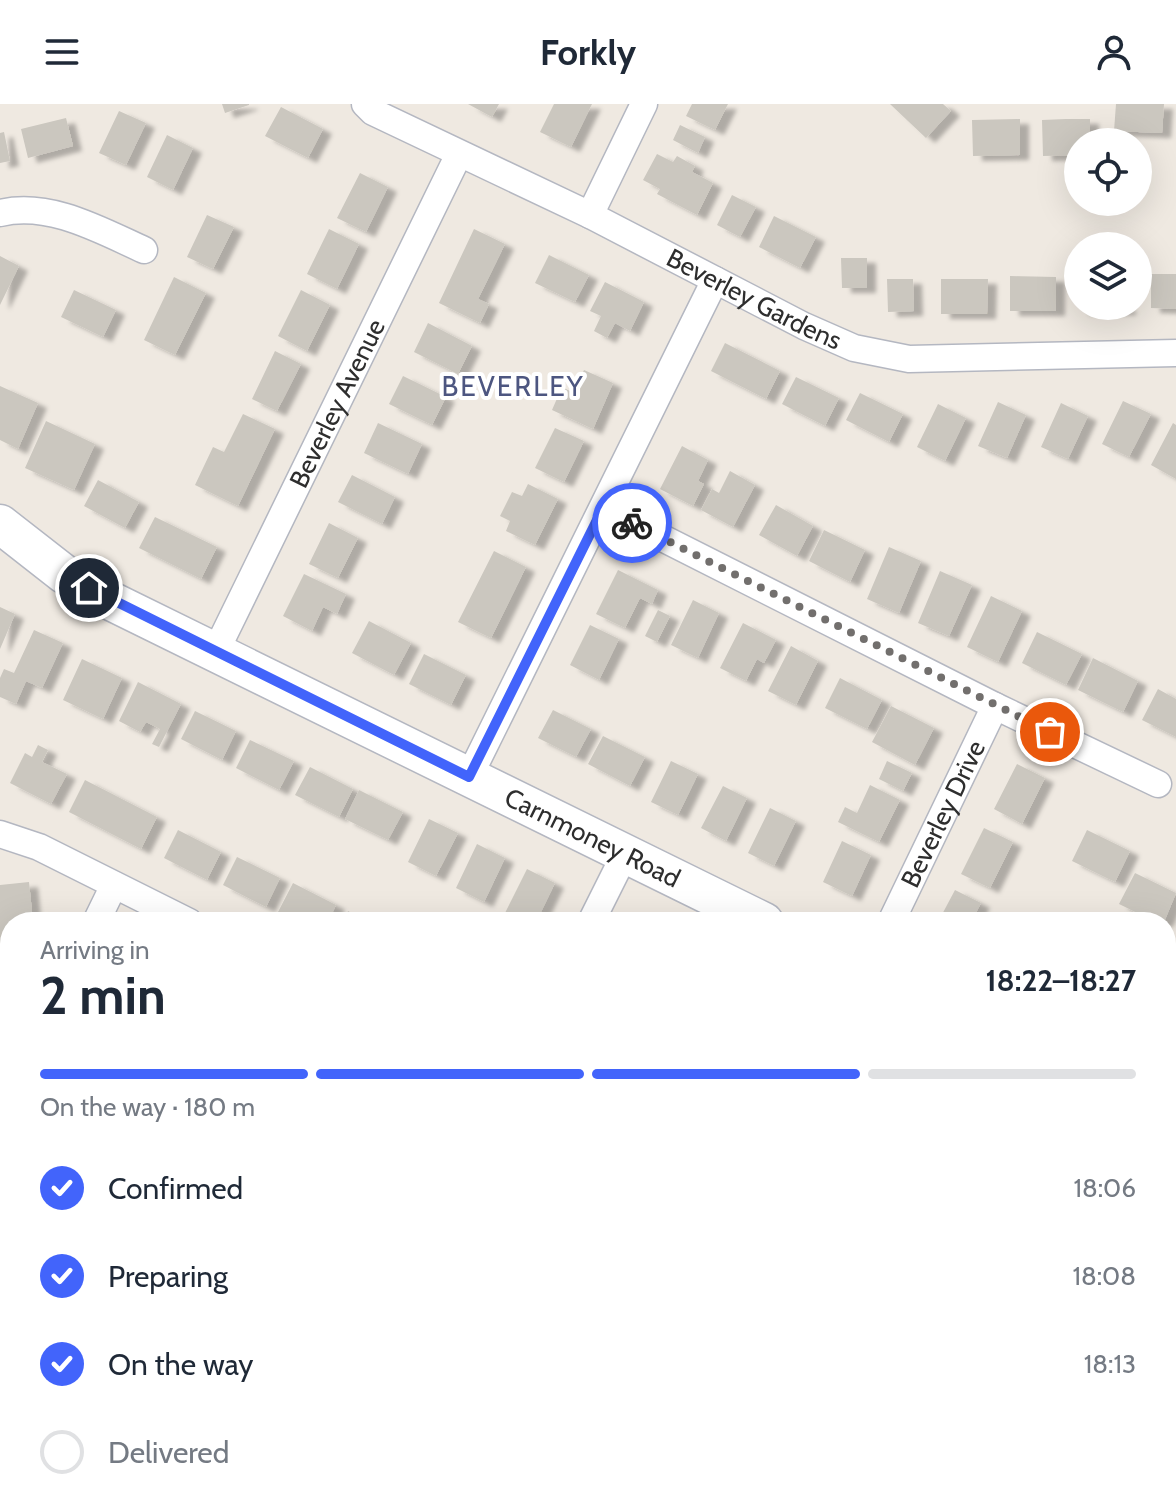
<!DOCTYPE html>
<html lang="en">
<head>
<meta charset="utf-8">
<style>
	body { margin:0; font-family:Cabin,sans-serif; background:#f2f2f3; color:#1f2937; height:100vh; display:flex; flex-direction:column; font-size:30px; white-space:nowrap }
	* { box-sizing:border-box; margin:0 }
	p { font-size:26px; color:#747a83 }
	.icon { flex:none; width:44px; height:44px; fill:none; stroke:currentColor; stroke-width:2; stroke-linecap:round; stroke-linejoin:round }
	.map { position:relative; flex:1; overflow:hidden }
	.sheet { position:absolute; left:0px; top:808px; width:1176px; height:600px; display:flex; flex-direction:column; background:#fff; border-radius:32px 32px 0 0; box-shadow:0 8px 32px #0002 }
	.sheet>* { flex:none }
	.tools { position:absolute; left:1064px; top:24px; display:grid; gap:16px }
	.tools a { display:grid; place-items:center; width:88px; height:88px; border-radius:50%; background:#fff; box-shadow:0 8px 32px #0002; font-size:40px }
	.pin { position:absolute; display:grid; place-items:center; width:68px; height:68px; color:#fff; margin:-34px; border:4px solid #fff; border-radius:50%; box-shadow:0 2px 8px #0007 }
	.courier { position:absolute; display:grid; place-items:center; width:80px; height:80px; margin:-40px; border:6px solid #4264fb; border-radius:50%; background:#fff; color:#222; box-shadow:0 2px 10px #0007 }
	.summary em { font-style:normal; font-weight:700 }
	.summary div { display:flex; flex-direction:column-reverse }
	.summary { display:flex; align-items:center; justify-content:space-between; height:136px; padding:0 40px }
	h1 { font-size:52px; font-weight:700; line-height:60px }
	.bar { display:grid; grid-template-columns:repeat(4,1fr); gap:12px 8px; align-content:center; height:96px; padding:0 40px }
	.bar i { height:10px; border-radius:6px; background:#e0e1e3 }
	.bar .active { background:#4264fb }
	.bar p { grid-column:span 4 }
	ol { padding:0 40px; list-style:none }
	li { display:flex; align-items:center; gap:24px; height:88px }
	li p { margin-inline-start:auto }
	li .icon { padding:8px; border-radius:50%; background:#4264fb; color:#fff; stroke-width:4 }
	li:last-child { color:#747a83 }
	li i { width:44px; height:44px; border:4px solid #e0e1e3; border-radius:50% }
	header { display:flex; justify-content:space-between; align-items:center; height:104px; padding:0 40px; background:#fff; font-size:36px; font-weight:700 }
	.map>svg:first-child { display:block }
	.industrial { fill:#e3e1e8 }
	.building { fill:#cbc7bf; filter:url(#shadow) }
	.lines { fill:none; stroke-linecap:round; stroke-linejoin:round }
	.lane-casing { stroke:#b4b7c1; stroke-width:17 }
	.street-casing { stroke:#b4b7c1; stroke-width:29 }
	.secondary-casing { stroke:#b4b7c1; stroke-width:41 }
	.lane { stroke:#fff; stroke-width:14 }
	.street { stroke:#fff; stroke-width:26 }
	.secondary { stroke:#fff; stroke-width:38 }
	.done { stroke:#726f6d; stroke-width:8; stroke-dasharray:0 14.4 }
	.route { stroke:#4264fb; stroke-width:10 }
	.labels { text-anchor:middle; stroke-width:8; stroke-linejoin:round; paint-order:stroke }
	.street-label { font-size:26px; fill:#2e2e2e; stroke:#fff }
	.neighbourhood-label { font-size:28px; letter-spacing:2px; fill:#4d5680; stroke:#fff }
</style>
</head>
<body>
<header><svg class="icon" aria-label="menu" viewBox="0 0 24 24"><path d="M4 6h16M4 12h16M4 18h16"/></svg>Forkly<svg class="icon" aria-label="person" viewBox="0 0 24 24"><circle cx="12" cy="8" r="4"/><path d="M4 21q1-7 8-7t8 7"/></svg></header>
<div class="map">
<svg width="1176" height="1408" viewBox="0 0 1176 1408">
	<defs>
		<filter id="shadow"><feDropShadow dx="9" dy="5" stdDeviation="2" flood-color="#0004"/></filter>
	</defs>
	<rect width="100%" height="100%" fill="#efe9e1"/>
	<path class="industrial" d="M10,1213V1398H491L509,1408H0V1229Z"/>
	<path class="building" d="M222,0H249V1L225,9Z
		M468,0H499L492,13Z
		M554,0H592L571,43L540,28Z
		M692,0H728L715,26L686,12Z
		M890,0H943L951,7L926,34Z
		M1116,0H1164L1162,29L1114,27Z
		M281,3L323,25L308,54L265,32Z
		M119,7L146,19L126,61L99,49Z
		M66,14L73,42L28,54L21,25Z
		M1020,15V51L973,52L972,16Z
		M1066,15H1090V38H1078V51L1043,52L1042,16Z
		M680,21L705,33L698,49L673,36Z
		M4,28L10,57L0,59V29Z
		M167,31L193,44L173,86L147,73Z
		M657,50L673,58L677,52L695,62L692,68L713,79L697,111L657,90L660,85L643,76Z
		M360,69L388,83L366,128L337,114Z
		M732,91L756,103L740,133L717,121Z
		M207,111L234,123L213,165L187,153Z
		M774,112L816,133L800,164L759,143Z
		M329,125L359,140L337,185L307,170Z
		M474,125L505,140L478,195L489,200L480,219L439,199Z
		M549,151L589,171L575,198L535,179Z
		M0,152L19,162L0,201Z
		M841,154H867V184H842Z
		M1151,170H1176V205L1151,204Z
		M1010,172L1056,173V207H1010Z
		M174,173L206,189L175,251L144,236Z
		M887,175H913L914,207L888,208Z
		M941,175H988L987,210H941Z
		M605,178L644,198L630,227L615,219L607,234L594,227L601,212L590,207Z
		M74,186L116,206L103,233L61,213Z
		M301,186L330,201L307,247L278,232Z
		M1081,202H1127V206H1080Z
		M428,219L472,242L458,270L414,248Z
		M725,239L780,267L766,295L711,267Z
		M275,247L301,260L277,307L252,295Z
		M584,266L613,279L593,325L552,306L562,283L574,289Z
		M403,272L446,293L432,321L389,300Z
		M796,273L839,294L825,322L782,300Z
		M0,282L38,299L18,345L0,336Z
		M860,289L903,310L889,338L846,316Z
		M1123,297L1151,310L1129,353L1102,340Z
		M998,298L1026,311L1007,354L978,342Z
		M1061,299L1088,312L1068,355L1041,343Z
		M938,300L966,314L945,357L917,343Z
		M243,310L275,325L238,402L195,381L213,343L224,348Z
		M46,317L95,340L74,386L25,364Z
		M378,319L422,340L408,370L364,349Z
		M1173,319L1176,321V375L1151,361Z
		M555,324L584,337L564,378L535,364Z
		M682,342L708,356L698,377L704,380L693,402L660,385Z
		M730,367L755,381L733,423L701,406L712,385L719,389Z
		M352,371L395,393L382,420L338,398Z
		M98,376L139,398L125,424L84,402Z
		M528,380L558,395L535,441L506,427L510,417L500,412L512,388L522,392Z
		M776,401L813,422L797,452L759,431Z
		M155,413L217,443L201,475L139,444Z
		M329,419L358,434L338,474L309,460Z
		M824,426L865,446L850,478L809,457Z
		M889,443L921,457L899,509L867,495Z
		M494,447L526,463L491,534L458,518Z
		M618,466L658,486L652,500L640,494L625,524L596,510Z
		M940,467L972,481L949,532L918,519Z
		M304,470L346,490L337,510L323,503L312,527L283,512Z
		M991,492L1022,507L998,558L967,543Z
		M693,496L719,509L698,554L671,541Z
		M0,503L15,510L0,545Z
		M658,506L670,512L657,538L645,532Z
		M369,517L411,539L394,571L352,549Z
		M743,519L776,536L764,559L757,555L746,577L720,564Z
		M590,521L619,535L599,576L570,561Z
		M34,526L63,539L42,584L26,577L16,600L0,593V574L4,565L14,569Z
		M1037,528L1082,550L1066,581L1022,559Z
		M791,542L818,557L796,601L768,587Z
		M424,550L466,571L451,601L409,580Z
		M1093,554L1138,577L1123,608L1078,586Z
		M82,555L122,574L103,615L63,596Z
		M840,574L882,596L867,625L825,604Z
		M138,578L181,600L159,643L152,640L160,625L146,618L140,628L119,617Z
		M1158,585L1176,595V633L1142,616Z
		M891,602L934,624L915,661L872,638Z
		M553,606L591,625L576,653L538,634Z
		M195,607L236,627L222,656L181,635Z
		M603,632L645,653L630,682L588,660Z
		M250,636L294,657L279,686L236,664Z
		M38,641L48,646L42,658L67,670L51,700L10,679L25,649L32,653Z
		M671,657L698,670L678,711L651,698Z
		M887,657L912,669L903,687L879,675Z
		M1017,660L1045,674L1022,720L994,705Z
		M310,663L353,685L339,713L295,691Z
		M85,676L157,713L141,745L69,708Z
		M870,681L900,696L879,738L838,718L845,703L857,709Z
		M723,682L747,694L726,737L701,724Z
		M359,686L403,708L388,736L345,715Z
		M770,704L796,717L774,762L748,749Z
		M429,715L458,729L436,772L408,758Z
		M984,724L1013,738L990,784L961,770Z
		M178,726L221,748L207,776L164,754Z
		M1087,726L1130,747L1115,778L1072,757Z
		M842,737L871,751L852,792L823,778Z
		M477,740L505,754L484,798L456,784Z
		M237,753L280,774L266,803L223,781Z
		M527,765L555,779L536,818H524L505,809Z
		M1135,769L1176,789L1164,818H1156L1119,800Z
		M29,778L33,818H10V845L0,846V781Z
		M293,779L336,801L328,818H298L278,808Z
		M955,786L981,799L971,818H938Z
		M348,807L369,818H343Z
		M1166,932L1176,937V979L1166,975Z
		M1168,1125L1176,1136V1171L1172,1174L1166,1166V1126Z
		M1166,1224L1176,1238V1301L1166,1308Z
		M1173,1371L1176,1372V1408H1160L1166,1398Z
		M259,1398H294L289,1408H254Z
		M362,1398H386L381,1408H357Z
		M1113,1398H1137L1134,1406Z"/>
	<g class="lines">
		<g class="lane-casing">
			<path id="lane" d="M199,1408L201,1398
				M310,1408L315,1398"/>
		</g>
		<g class="street-casing">
			<g id="street">
				<path id="s1" d="M365,0L373,8L590,111L804,222L854,244L909,255L1176,249"/>
				<path d="M0,109C49,97 100,126 144,146"/>
				<path d="M590,111L644,0"/>
				<path d="M603,404L995,602L1158,680"/>
				<path id="s2" d="M215,549L459,50"/>
				<path d="M469,673L715,176"/>
				<path d="M0,730L39,743L189,818"/>
				<path d="M96,818L114,781"/>
				<path d="M591,818L625,750"/>
				<path id="s3" d="M891,818L995,602"/>
				<path d="M0,1008L10,989"/>
				<path d="M1166,1102L1176,1087"/>
			</g>
		</g>
		<g class="secondary-casing">
			<g id="secondary">
				<path id="s4" d="M0,420L64,470L113,498L764,818"/>
				<path d="M1166,1013L1176,1018"/>
			</g>
		</g>
		<use href="#lane" class="lane"/>
		<use href="#street" class="street"/>
		<use href="#secondary" class="secondary"/>
	</g>
	<g class="lines">
		<path class="done" d="M632,419L1050,628"/>
		<path class="route" d="M89,484L469,673L603,404L632,419"/>
	</g>
	<g class="labels">
		<g class="street-label">
			<text dy="9" stroke="none"><textPath href="#s1" startOffset="436">Beverley Gardens</textPath></text>
			<text dy="9" stroke="none"><textPath href="#s2" startOffset="278">Beverley Avenue</textPath></text>
			<text dy="9" stroke="none"><textPath href="#s3" startOffset="120">Beverley Drive</textPath></text>
			<text dy="9" stroke="none"><textPath href="#s4" startOffset="672">Carnmoney Road</textPath></text>
		</g>
		<g class="neighbourhood-label">
			<text x="513" y="292">BEVERLEY</text>
		</g>
	</g>
</svg>
<div class="tools">
<a><svg class="icon" aria-label="locate" viewBox="0 0 24 24"><circle cx="12" cy="12" r="6"/><path d="M12 2v4M12 18v4M2 12h4M18 12h4"/></svg></a>
<a><svg class="icon" aria-label="layers" viewBox="0 0 24 24"><path d="M12 4l9 5-9 5-9-5zM3 14l9 5 9-5"/></svg></a>
</div>
<div class="pin" style="left:1050px;top:628px;background:#ea580c"><svg class="icon" aria-label="bag" viewBox="0 0 24 24"><path d="M5 8h14l-1 12H6zM9 8a3 3 0 0 1 6 0"/></svg></div>
<div class="pin" style="left:89px;top:484px;background:#1f2937"><svg class="icon" aria-label="home" viewBox="0 0 24 24"><path d="M3 11l9-7 9 7M6 9v11h12V9"/></svg></div>
<div class="courier" style="left:632px;top:419px"><svg class="icon" aria-label="bike" viewBox="0 0 24 24"><circle cx="6" cy="16" r="4"/><circle cx="18" cy="16" r="4"/><path d="M6 16l4-8h5l3 8M10 8l3 8H6M13 5h3"/></svg></div>
<section class="sheet">
<div class="summary"><div><h1>2 min</h1><p>Arriving in</p></div><em>18:22–18:27</em></div>
<div class="bar"><i class="active"></i><i class="active"></i><i class="active"></i><i></i><p>On the way · 180 m</p></div>
<ol>
<li><svg class="icon" aria-label="check" viewBox="0 0 24 24"><path d="M5 12l5 5 9-10"/></svg>Confirmed<p>18:06</p></li>
<li><svg class="icon" aria-label="check" viewBox="0 0 24 24"><path d="M5 12l5 5 9-10"/></svg>Preparing<p>18:08</p></li>
<li><svg class="icon" aria-label="check" viewBox="0 0 24 24"><path d="M5 12l5 5 9-10"/></svg>On the way<p>18:13</p></li>
<li><i></i>Delivered</li>
</ol>
</section>
</div>
</body>
</html>
